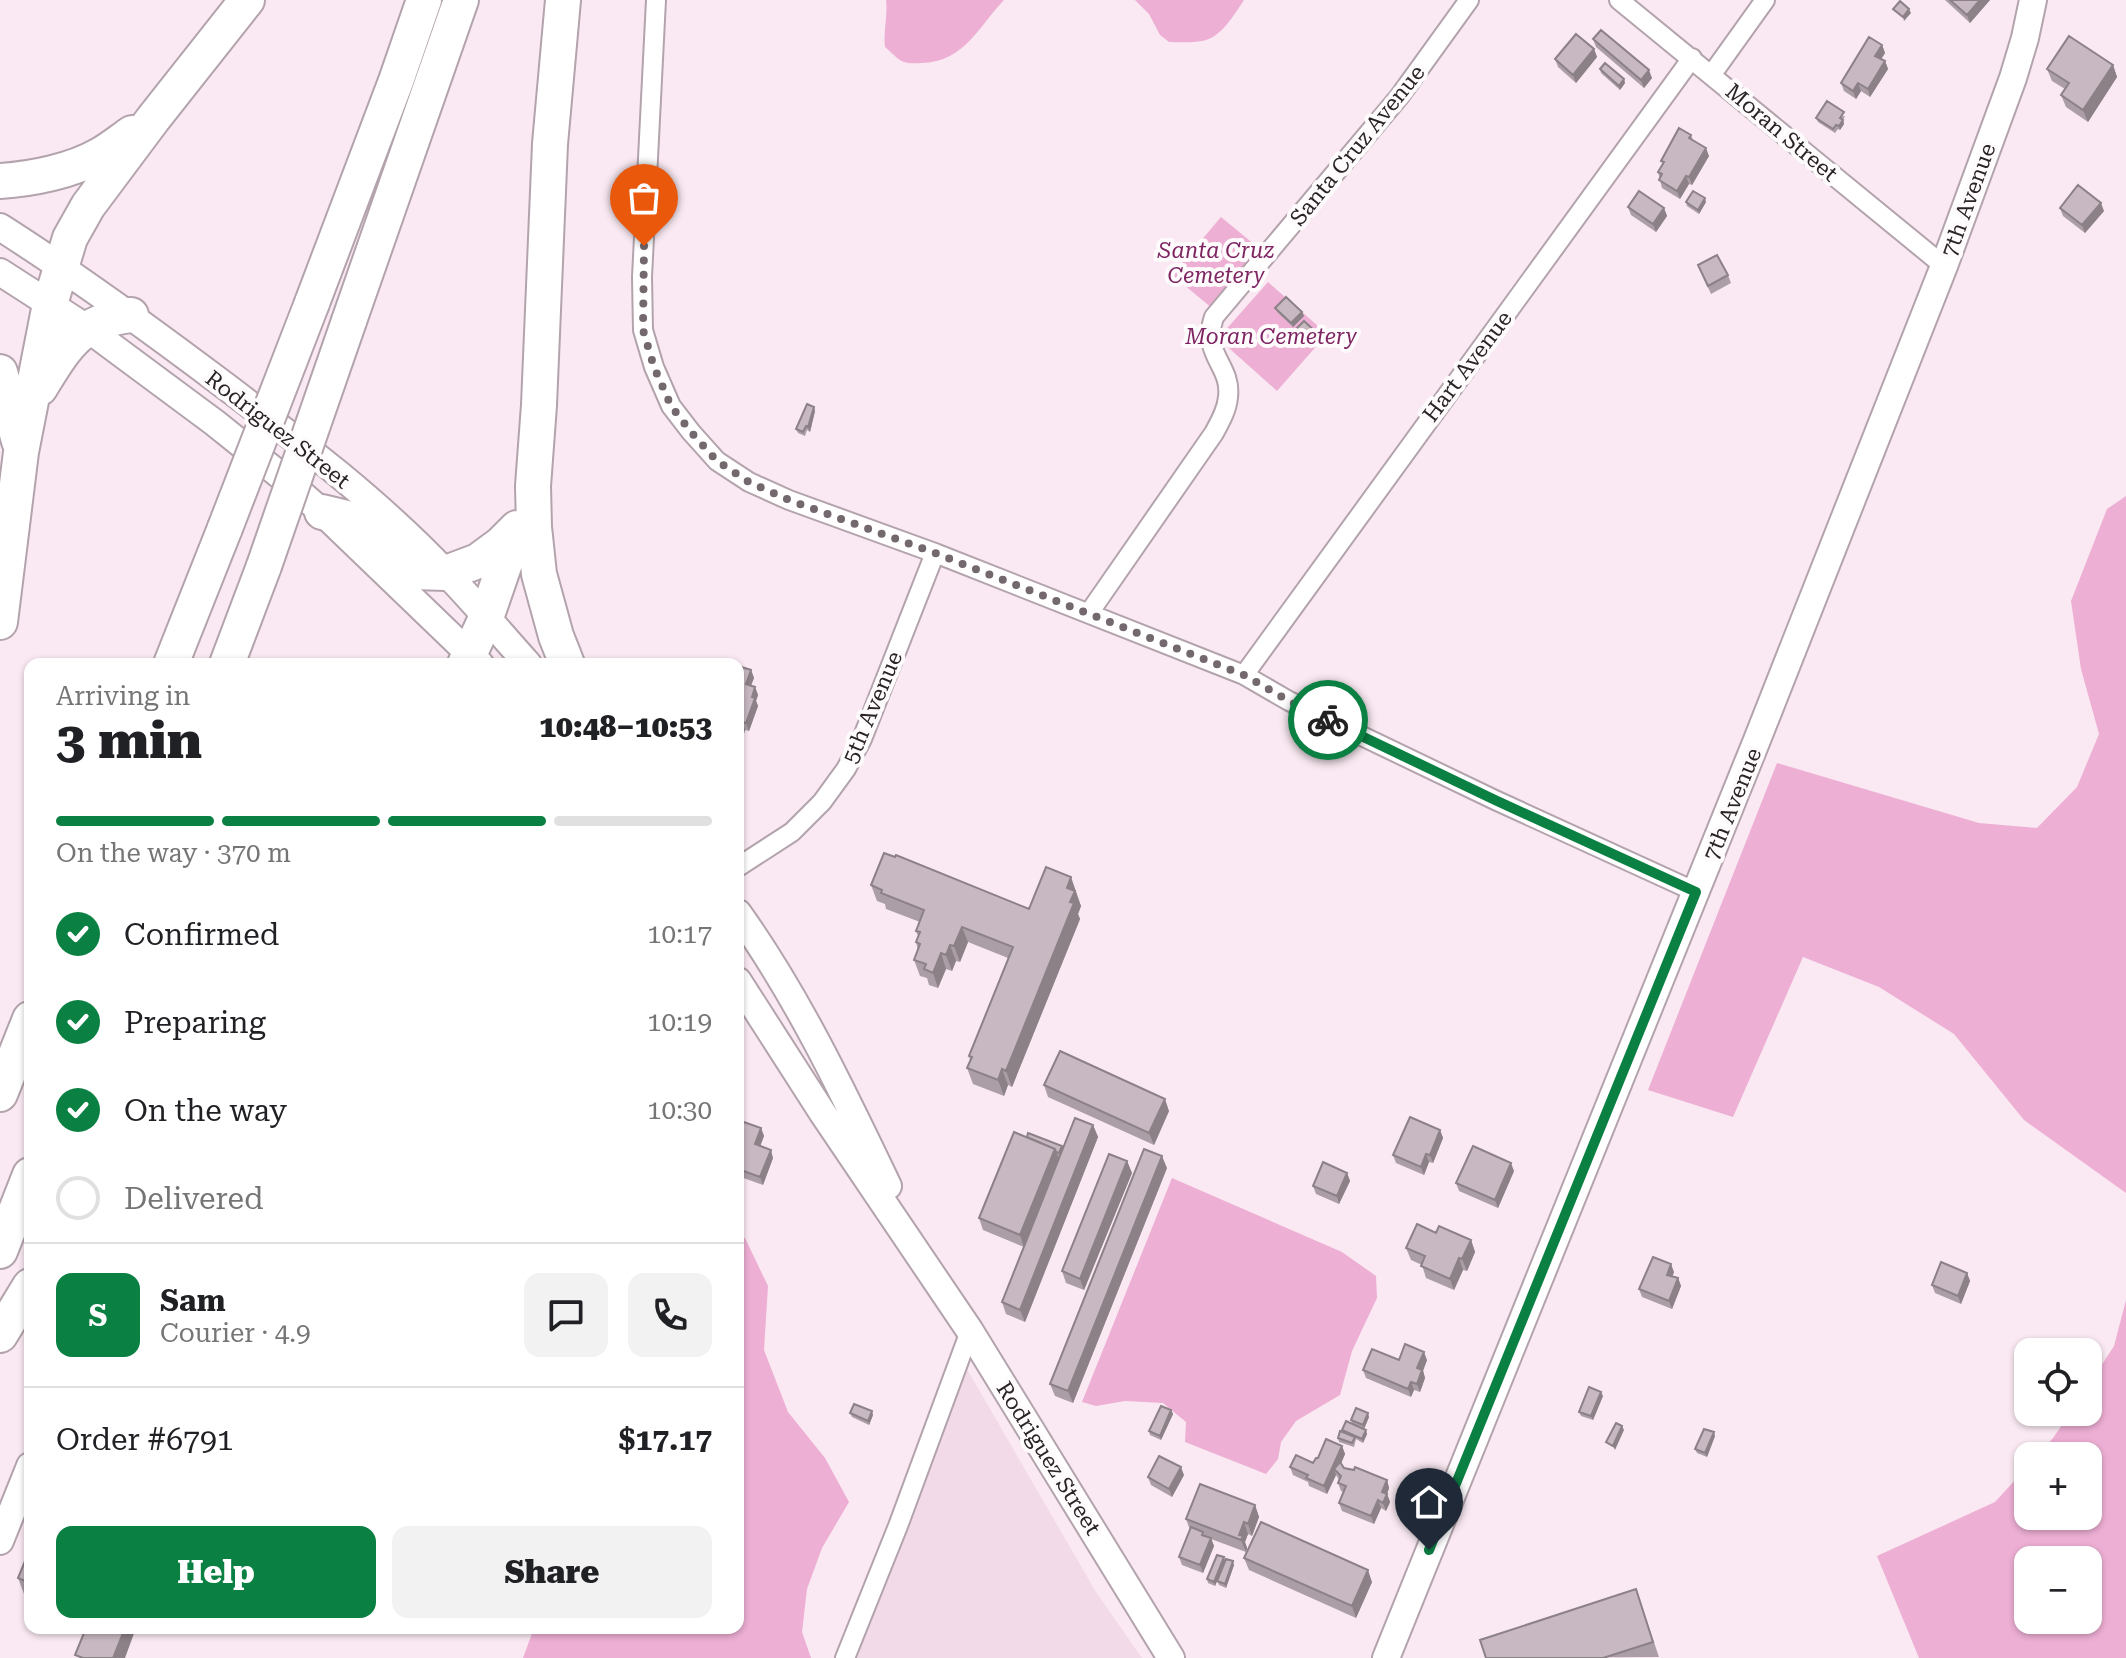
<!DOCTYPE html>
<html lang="en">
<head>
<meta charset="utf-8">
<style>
	body { margin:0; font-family:"Roboto Serif",serif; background:#f2f2f2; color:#202124; height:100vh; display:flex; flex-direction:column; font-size:30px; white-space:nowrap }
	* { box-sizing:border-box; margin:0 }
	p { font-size:26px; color:#757577 }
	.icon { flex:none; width:44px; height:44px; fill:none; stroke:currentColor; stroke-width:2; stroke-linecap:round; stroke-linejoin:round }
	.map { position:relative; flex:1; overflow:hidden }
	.panel { position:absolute; left:24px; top:658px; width:720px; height:976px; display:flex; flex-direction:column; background:#fff; border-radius:16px; box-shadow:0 2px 6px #0004 }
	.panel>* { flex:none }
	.fabs { position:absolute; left:2014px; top:1338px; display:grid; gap:16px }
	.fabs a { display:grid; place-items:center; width:88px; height:88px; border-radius:16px; background:#fff; box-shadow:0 2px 6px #0004; font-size:40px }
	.pin { position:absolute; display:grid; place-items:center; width:68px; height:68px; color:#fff; margin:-82px -34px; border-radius:50% 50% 50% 0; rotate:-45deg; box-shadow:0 0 8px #0007 }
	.pin .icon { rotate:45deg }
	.courier { position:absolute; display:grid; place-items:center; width:80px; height:80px; margin:-40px; border:6px solid #0b8043; border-radius:50%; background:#fff; color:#222; box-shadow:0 2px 10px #0007 }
	.overview em { font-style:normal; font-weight:800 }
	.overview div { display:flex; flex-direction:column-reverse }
	.overview { display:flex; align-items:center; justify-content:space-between; height:136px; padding:0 32px }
	h1 { font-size:52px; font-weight:800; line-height:60px }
	.bar { display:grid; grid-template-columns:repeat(4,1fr); gap:12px 8px; align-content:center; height:96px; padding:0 32px }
	.bar i { height:10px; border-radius:6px; background:#e0e0e0 }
	.bar .active { background:#0b8043 }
	.bar p { grid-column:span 4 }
	.line { display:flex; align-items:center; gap:20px; padding:0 32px; border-top:2px solid #e0e0e0 }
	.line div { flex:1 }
	.round { display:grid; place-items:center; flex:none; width:84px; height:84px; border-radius:16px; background:#f2f2f2 }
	ol { padding:0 32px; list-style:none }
	li { display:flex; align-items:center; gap:24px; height:88px }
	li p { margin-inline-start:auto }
	li .icon { padding:8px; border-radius:50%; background:#0b8043; color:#fff; stroke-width:4 }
	li:last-child { color:#757577 }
	li i { width:44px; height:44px; border:4px solid #e0e0e0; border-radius:50% }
	.button { display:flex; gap:16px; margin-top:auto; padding:16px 32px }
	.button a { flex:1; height:92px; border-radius:16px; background:#0b8043; color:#fff; font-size:32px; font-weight:800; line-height:92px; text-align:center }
	.button a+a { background:#f2f2f2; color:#202124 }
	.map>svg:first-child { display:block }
	.built { fill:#f3dae8 }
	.green { fill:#edafd4; fill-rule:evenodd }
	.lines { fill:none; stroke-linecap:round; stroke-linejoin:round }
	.street-casing { stroke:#b3a3ac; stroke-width:22 }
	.secondary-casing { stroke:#b3a3ac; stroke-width:30 }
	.highway-casing { stroke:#b3a3ac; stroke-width:38 }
	.street { stroke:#fff; stroke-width:18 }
	.secondary { stroke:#fff; stroke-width:26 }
	.highway { stroke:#fff; stroke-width:34 }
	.highway-bridge-casing { stroke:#b3a3ac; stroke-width:38; stroke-linecap:butt }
	.highway-bridge { stroke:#fff; stroke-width:34 }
	.wall { fill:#ac9ea6 }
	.shaded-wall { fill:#8c8187 }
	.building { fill:#c8b8c1; stroke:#8c8187; stroke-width:2 }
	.done { stroke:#72686d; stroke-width:8; stroke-dasharray:0 14.4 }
	.route { stroke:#0b8043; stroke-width:10 }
	.labels { text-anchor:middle; stroke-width:8; stroke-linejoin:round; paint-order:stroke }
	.street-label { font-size:22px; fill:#292326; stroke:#fefbfc }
	.park-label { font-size:22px; font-style:italic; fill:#7e2462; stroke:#fefbfc }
</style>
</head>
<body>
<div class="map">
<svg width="2126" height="1658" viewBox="0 0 2126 1658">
	<rect width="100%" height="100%" fill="#fae9f2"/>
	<path class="built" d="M964,1364L1096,1592L1142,1658H854Z"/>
	<path class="green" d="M886,0H1004C979,26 965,61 923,63C918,63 909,64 904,62C898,60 890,51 885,47C883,31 888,16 886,0Z
		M1135,0H1244C1234,15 1221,38 1202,41C1191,43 1179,42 1169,42L1160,35L1149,14Z
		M1221,217L1261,250L1212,308L1172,275Z
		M1268,282L1327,334L1277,391L1221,341L1222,334Z
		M2126,496V1193L2024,1120L1954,1034L1879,987L1803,957L1733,1117L1648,1090L1777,763L1979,823L2037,828L2077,787L2099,734L2081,669L2071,601L2107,509Z
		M1172,1178L1342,1252L1376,1276L1377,1298L1352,1351L1340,1395L1296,1421L1281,1442L1278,1459L1266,1474L1185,1442L1186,1422L1163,1403L1125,1401L1096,1406L1082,1402Z
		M738,1236L745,1238L768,1286L764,1350L788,1412L825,1458L849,1502L822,1548L807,1589L802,1632L811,1658H523L534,1628H738Z
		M2126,1300V1658H1919L1877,1556L1995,1502L2028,1466V1516H2088V1456H2037L2053,1438L2071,1412H2088V1386L2114,1346ZM2028,1560H2088V1620H2028Z"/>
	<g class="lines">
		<g class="street-casing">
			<path id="street" d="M656,0L642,277L643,330L654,367L671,406L691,432L717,461L749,482L789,500L935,553L1244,675L1289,701L1495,800L1696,892
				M1619,0L1944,266
				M1712,74L1765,0
				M1089,613L1214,433C1220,422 1227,410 1228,397C1232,365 1201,355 1214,317L1399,97L1469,0
				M1244,675L1692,58
				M738,867L792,832L822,802L846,769L862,739L935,553
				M845,1658L898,1526L970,1331"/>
		</g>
		<g class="secondary-casing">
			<path id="secondary" d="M0,227C77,276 151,330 224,385C301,443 380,503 447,574C475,603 501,634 528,664
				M0,272L87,328L215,423L281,476L322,512L480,664
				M738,913C798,997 843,1092 888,1186
				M738,981L822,1112L970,1331L1171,1658
				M0,1541L30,1466
				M1386,1658L1757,740L1944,266L2013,78L2025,38L2033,0"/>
		</g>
		<g class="highway-casing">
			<path id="highway" d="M563,0L550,144L539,405L533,486L534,527L539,574L556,636L567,664
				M0,181C32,179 72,171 100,155C111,149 122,140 132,133
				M312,303L396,81L424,0
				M349,321L461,0
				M0,372L19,441
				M40,388C66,346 79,321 131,315
				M322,512L351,519L414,572L446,573L478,561L501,544L517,528
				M0,622L21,452L50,304L70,238L88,206L153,119L247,0
				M171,664L225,528
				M227,664L264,566
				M465,664L486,618L516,531
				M0,1094L30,1019
				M0,1251L30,1175
				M0,1335L30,1286"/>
		</g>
		<use href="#street" class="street"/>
		<use href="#secondary" class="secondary"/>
		<use href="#highway" class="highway"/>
		<g class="highway-bridge-casing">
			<path id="highway-bridge" d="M225,528L312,303
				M264,566L349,321"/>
		</g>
		<use href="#highway-bridge" class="highway-bridge"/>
	</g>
	<path class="wall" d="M1945,0H1990L1970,23Z
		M1593,39L1652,78L1644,88L1596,47Z
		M1882,45L1885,53L1881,59L1885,61L1888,69L1870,97L1861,91L1856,99L1844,91L1841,83Z
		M1594,49L1597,57L1576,83L1558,67L1555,59Z
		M2113,65L2117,77L2088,122L2066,107L2061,95L2065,89L2052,81L2047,69Z
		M1600,69L1624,79L1625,83L1620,90L1601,73Z
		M1845,116L1843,120L1844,124L1840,130L1838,129L1835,133L1818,122L1816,118Z
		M1691,135L1693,140L1709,156L1692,185L1689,184L1680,199L1662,188L1658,172L1663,164L1661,161Z
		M1686,202H1706L1699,214L1687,206Z
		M1628,207L1664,208L1667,216L1656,232L1631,215Z
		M2060,208L2104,211L2085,233L2063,216Z
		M1698,265L1728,275L1731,283L1711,294Z
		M1275,308L1302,312L1304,316L1293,327L1277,312Z
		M1296,329L1319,335L1321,339L1313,348L1298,333Z
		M815,411L810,432L807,430L805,436L798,433L796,429Z
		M738,666L751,670L754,678L751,686L755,687L758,695L756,701L758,706L749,731L745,730L743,737L738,735Z
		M871,885L1029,909L1077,893L1076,895L1081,906L1078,914L1080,919L1012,1087L1008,1085L1004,1096L973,1084L967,1068L970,1060L969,1056L1008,958L968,942L960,962L956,961L952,971L946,969L938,988L929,985L927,978L920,976L914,960L918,950L916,942L918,936L916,931L920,922L886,909L885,904L877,901Z
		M1044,1085L1169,1111L1154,1145L1048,1097Z
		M738,1120L761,1128L764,1136L760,1146L773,1158L763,1185L738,1176Z
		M1093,1125L1098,1137L1025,1322L1006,1314L1002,1302L1024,1247L983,1230L979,1218L1027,1137L1062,1146L1063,1149Z
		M1440,1130L1443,1138L1433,1163L1429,1162L1424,1175L1396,1163L1393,1155Z
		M1127,1161L1132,1173L1084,1290L1066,1283L1062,1271Z
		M1167,1168L1073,1403L1055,1396L1050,1384Z
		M1514,1171L1498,1208L1459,1191L1456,1183Z
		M1347,1173L1350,1181L1339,1204L1316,1194L1313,1186Z
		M1436,1233L1471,1240L1475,1252L1467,1271L1463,1270L1454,1290L1426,1278L1422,1265L1411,1260L1406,1248Z
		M1674,1272L1672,1276L1678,1278L1681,1286L1672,1309L1642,1297L1639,1289Z
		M1967,1273L1970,1281L1961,1304L1935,1293L1932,1285Z
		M1399,1360H1427L1423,1370L1425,1378L1420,1392L1414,1390L1411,1397L1366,1378L1363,1370Z
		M1603,1396L1593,1420L1581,1416L1579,1412Z
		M1171,1410L1173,1414L1161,1440L1150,1435L1149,1431Z
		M850,1413L873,1415L869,1425L852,1417Z
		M1369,1417L1364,1429L1367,1434L1363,1443L1356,1439L1354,1447L1339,1442L1338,1438L1343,1432L1342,1430L1352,1424L1351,1420Z
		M1715,1436L1707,1457L1697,1453L1695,1449Z
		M1342,1446L1345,1454L1341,1464L1344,1468L1387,1480L1389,1488L1387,1494L1390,1502L1386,1511L1381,1508L1374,1524L1342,1511L1339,1503L1344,1492L1341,1491L1338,1483L1339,1480L1336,1475L1327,1494L1309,1486L1308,1482L1293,1475L1290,1467L1313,1463L1318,1458Z
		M1184,1475L1172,1497L1151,1485L1148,1477Z
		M1255,1505L1259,1517L1252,1536L1248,1534L1245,1542L1247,1548L1246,1552L1211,1539L1214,1546L1203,1573L1182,1565L1179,1557L1190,1530L1186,1519Z
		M30,1549V1596L24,1594L18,1578Z
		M1224,1557L1225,1561L1234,1565L1226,1588L1219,1585L1217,1581L1222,1570L1215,1586L1208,1583L1207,1579Z
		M1244,1558L1372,1582L1356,1618L1249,1570Z
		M1636,1589L1659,1657L1486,1658Z"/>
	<path class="shaded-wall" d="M1980,0H1990L1970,23L1967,15Z
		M1909,9L1911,13L1904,21L1903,17Z
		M1882,45L1885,53L1878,64L1875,56Z
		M1594,49L1597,57L1576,83L1573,75Z
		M1885,61L1888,69L1870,97L1868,89Z
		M2113,65L2117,77L2088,122L2083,110Z
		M1649,70L1652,78L1644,88L1641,80Z
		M1624,79L1625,83L1620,90L1619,86Z
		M1858,83L1861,91L1856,99L1853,91Z
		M1843,120L1844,124L1840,130L1839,126Z
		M1706,148L1709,156L1692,185L1689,177Z
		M1686,176L1689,184L1680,199L1677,191Z
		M1705,198L1706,202L1699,214L1698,210Z
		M2101,203L2104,211L2085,233L2082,225Z
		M1664,208L1667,216L1656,232L1653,224Z
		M1302,312L1304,316L1293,327L1291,323Z
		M1319,335L1321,339L1313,348L1312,344Z
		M814,407L815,411L810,432L808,427Z
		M751,670L754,678L748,692L746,684Z
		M755,687L758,695L756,701L758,706L749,731L746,723L752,697Z
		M742,722L745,730L743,737L740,729Z
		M1071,877L1081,906L1078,914L1080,919L1012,1087L1006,1071Z
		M962,927L968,942L960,962L954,946Z
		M950,945L956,961L952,971L946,955Z
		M941,953L946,969L938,988L933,973Z
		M1002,1069L1008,1085L1004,1096L998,1080Z
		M1165,1099L1169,1111L1154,1145L1149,1133Z
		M1093,1125L1098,1137L1025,1322L1020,1310Z
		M761,1128L764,1136L758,1152L755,1144Z
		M1440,1130L1443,1138L1433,1163L1430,1155Z
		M1055,1149L1060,1161L1024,1247L1020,1235Z
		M771,1150L773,1158L763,1185L760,1177Z
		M1426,1154L1429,1162L1424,1175L1421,1167Z
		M1162,1156L1167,1168L1073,1403L1068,1391Z
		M1127,1161L1132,1173L1084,1290L1080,1279Z
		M1511,1163L1514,1171L1498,1208L1495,1200Z
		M1347,1173L1350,1181L1339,1204L1337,1196Z
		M1471,1240L1475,1252L1467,1271L1462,1259Z
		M1459,1258L1463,1270L1454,1290L1450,1279Z
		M1671,1264L1674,1272L1670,1283L1667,1275Z
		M1967,1273L1970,1281L1961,1304L1958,1296Z
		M1678,1278L1681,1286L1672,1309L1669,1301Z
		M1424,1352L1427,1360L1423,1371L1425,1378L1420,1392L1417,1384V1368Z
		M1411,1382L1414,1390L1411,1397L1408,1389Z
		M1601,1392L1603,1396L1593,1420L1591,1416Z
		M1171,1410L1173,1414L1161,1440L1160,1436Z
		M872,1411L873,1415L869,1425L868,1421Z
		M1368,1413L1369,1417L1364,1429L1363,1425Z
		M1622,1426L1624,1430L1615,1450L1613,1446Z
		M1366,1430L1367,1434L1363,1443L1362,1439Z
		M1714,1432L1715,1436L1707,1457L1705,1453Z
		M1342,1446L1345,1454L1337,1472L1334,1469L1336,1475L1327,1494L1324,1486Z
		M1181,1467L1184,1475L1172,1497L1169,1489Z
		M1387,1480L1389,1488L1387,1494L1390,1502L1386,1511L1383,1503L1382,1492Z
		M1378,1500L1381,1508L1374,1524L1371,1516Z
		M1255,1505L1259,1517L1252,1536L1248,1524Z
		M1244,1522L1248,1534L1245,1542L1247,1548L1246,1552L1239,1535Z
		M1211,1538L1214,1546L1203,1573L1200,1565Z
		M1224,1557L1225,1561L1215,1586L1214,1582Z
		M1233,1561L1234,1565L1226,1588L1225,1584Z
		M1368,1570L1372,1582L1356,1618L1352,1606Z
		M125,1628H136L125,1658H113Z"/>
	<path class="building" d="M1950,0H1980L1967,15Z
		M1900,1L1909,9L1903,17L1893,9Z
		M1601,30L1649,70L1641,80L1593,39Z
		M1576,34L1594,49L1573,75L1555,59Z
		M2069,36L2113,65L2083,110L2061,95L2069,83L2047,69Z
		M1869,37L1882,45L1875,56L1885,61L1868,89L1858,83L1853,91L1841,83Z
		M1605,63L1624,79L1619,86L1600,69Z
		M1827,101L1844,112L1840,118L1843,120L1839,126L1836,125L1833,129L1816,118Z
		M1679,128L1691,135L1689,138L1706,148L1689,177L1686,176L1677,191L1659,180L1662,174L1658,172L1664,162L1661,161Z
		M2078,185L2101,203L2082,225L2060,208Z
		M1639,191L1664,208L1653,224L1628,207Z
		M1693,191L1705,198L1698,210L1686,202Z
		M1717,255L1728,275L1708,286L1698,265Z
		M1286,297L1302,312L1291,323L1275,308Z
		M1304,321L1319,335L1312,344L1296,329Z
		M807,404L814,407L808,427L806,426L803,432L796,429Z
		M738,666L751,670L746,684L755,687L752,697L755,698L746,723L742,722L740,729L738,728Z
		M884,853L895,857L896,855L1029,909L1046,867L1071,877L1067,888L1075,891L1070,902L1074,903L1006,1071L1002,1069L998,1080L967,1068L972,1057L969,1056L1013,947L962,927L954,946L950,945L946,955L941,953L933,973L924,969L926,964L914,960L920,944L916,942L920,932L916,931L924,910L881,893L882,890L871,885Z
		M1060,1051L1165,1099L1149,1133L1044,1085Z
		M1410,1117L1440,1130L1430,1155L1426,1154L1421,1167L1393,1155Z
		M1075,1118L1093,1125L1020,1310L1002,1302Z
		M738,1120L761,1128L755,1144L771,1150L760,1177L738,1169Z
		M1014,1132L1055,1149L1020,1235L979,1218Z
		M1028,1133L1062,1146L1059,1153L1056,1152L1055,1149L1027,1137Z
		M1473,1146L1511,1163L1495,1200L1456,1183Z
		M1144,1149L1162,1156L1068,1391L1050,1384Z
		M1109,1154L1127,1161L1080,1279L1062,1271Z
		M1323,1162L1347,1173L1337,1196L1313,1186Z
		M1417,1224L1436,1233L1439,1226L1471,1240L1462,1259L1459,1258L1450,1279L1421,1266L1425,1256L1406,1248Z
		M1653,1257L1671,1264L1667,1275L1678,1278L1669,1301L1639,1289Z
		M1941,1262L1967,1273L1958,1296L1932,1285Z
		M1405,1344L1424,1352L1417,1368L1422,1370L1417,1384L1411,1382L1408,1389L1363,1370L1372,1349L1399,1360Z
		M1589,1387L1601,1392L1591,1416L1579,1412Z
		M854,1404L872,1411L868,1421L850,1413Z
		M1161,1406L1171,1410L1160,1436L1149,1431Z
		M1356,1408L1368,1413L1363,1425L1351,1420Z
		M1346,1421L1366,1430L1362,1439L1342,1430Z
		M1616,1423L1622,1426L1613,1446L1606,1442Z
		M1704,1429L1714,1432L1705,1453L1695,1449Z
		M1340,1431L1355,1437L1352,1443L1338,1438Z
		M1326,1439L1342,1446L1324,1486L1306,1478L1308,1475L1290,1467L1296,1455L1313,1463L1316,1458H1318Z
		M1159,1456L1181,1467L1169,1489L1148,1477Z
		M1340,1462L1344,1468L1354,1470L1355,1467L1387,1480L1382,1492L1387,1494L1383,1503L1378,1500L1371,1516L1339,1503L1346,1486L1338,1483L1341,1476L1334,1469Z
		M1200,1484L1255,1505L1248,1524L1244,1522L1239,1535L1243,1536L1241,1540L1186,1519Z
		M1261,1522L1368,1570L1352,1606L1244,1558Z
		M1191,1527L1203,1532L1202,1535L1211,1538L1200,1565L1179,1557Z
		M30,1549V1583L18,1578Z
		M1217,1555L1224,1557L1214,1582L1207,1579Z
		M1226,1559L1233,1561L1225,1584L1217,1581Z
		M1636,1589L1653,1642L1603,1658H1486L1480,1640Z
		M86,1628H125L113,1658H83L75,1655Z"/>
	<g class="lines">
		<path class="done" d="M644,246L643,330L654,367L671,406L691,432L717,461L749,482L789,500L935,553L1244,675L1289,701L1328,720"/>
		<path class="route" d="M1328,720L1495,800L1696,892L1429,1550"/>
	</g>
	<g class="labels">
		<g class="street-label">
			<text transform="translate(1782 132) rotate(40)" y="8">Moran Street</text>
			<text transform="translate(1357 145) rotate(-51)" y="8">Santa Cruz Avenue</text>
			<text transform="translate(1968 200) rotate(-70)" y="8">7th Avenue</text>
			<text transform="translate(1467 366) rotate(-53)" y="8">Hart Avenue</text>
			<text transform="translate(278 429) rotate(38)" y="8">Rodriguez Street</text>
			<text transform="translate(872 707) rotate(-67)" y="8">5th Avenue</text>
			<text transform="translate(1732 804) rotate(-68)" y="8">7th Avenue</text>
			<text transform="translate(1049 1458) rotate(58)" y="8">Rodriguez Street</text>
		</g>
		<g class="park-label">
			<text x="1216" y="258">Santa Cruz<tspan x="1216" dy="25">Cemetery</tspan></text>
			<text x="1271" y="344">Moran Cemetery</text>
		</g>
	</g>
</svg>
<div class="fabs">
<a><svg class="icon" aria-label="locate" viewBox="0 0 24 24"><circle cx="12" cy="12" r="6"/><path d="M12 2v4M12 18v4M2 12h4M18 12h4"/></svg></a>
<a>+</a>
<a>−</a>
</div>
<div class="pin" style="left:644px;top:246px;background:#ea580c"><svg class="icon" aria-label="bag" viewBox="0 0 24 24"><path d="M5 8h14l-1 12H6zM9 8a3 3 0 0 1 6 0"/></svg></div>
<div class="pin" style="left:1429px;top:1550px;background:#1f2937"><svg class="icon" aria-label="home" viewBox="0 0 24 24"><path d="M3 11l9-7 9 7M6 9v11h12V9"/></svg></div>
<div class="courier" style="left:1328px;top:720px"><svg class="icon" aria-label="bike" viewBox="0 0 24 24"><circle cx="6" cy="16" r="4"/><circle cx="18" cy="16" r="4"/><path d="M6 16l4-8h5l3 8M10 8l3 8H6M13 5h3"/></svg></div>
<section class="panel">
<div class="overview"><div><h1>3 min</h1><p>Arriving in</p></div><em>10:48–10:53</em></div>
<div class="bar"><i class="active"></i><i class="active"></i><i class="active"></i><i></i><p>On the way · 370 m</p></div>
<ol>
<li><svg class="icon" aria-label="check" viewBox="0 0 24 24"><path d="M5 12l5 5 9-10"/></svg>Confirmed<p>10:17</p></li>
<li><svg class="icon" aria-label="check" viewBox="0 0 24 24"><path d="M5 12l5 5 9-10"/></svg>Preparing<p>10:19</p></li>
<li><svg class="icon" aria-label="check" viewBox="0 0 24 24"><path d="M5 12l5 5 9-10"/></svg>On the way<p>10:30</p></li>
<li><i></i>Delivered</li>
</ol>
<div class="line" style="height:144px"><b class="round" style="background:#0b8043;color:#fff">S</b><div><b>Sam</b><p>Courier · 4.9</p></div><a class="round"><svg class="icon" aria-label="chat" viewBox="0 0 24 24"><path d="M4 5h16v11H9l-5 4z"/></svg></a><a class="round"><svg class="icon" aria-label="phone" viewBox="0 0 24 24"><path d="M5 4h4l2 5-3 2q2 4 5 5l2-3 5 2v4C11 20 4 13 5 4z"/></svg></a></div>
<div class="line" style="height:104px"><div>Order #6791</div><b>$17.17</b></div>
<div class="button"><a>Help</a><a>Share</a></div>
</section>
</div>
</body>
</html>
